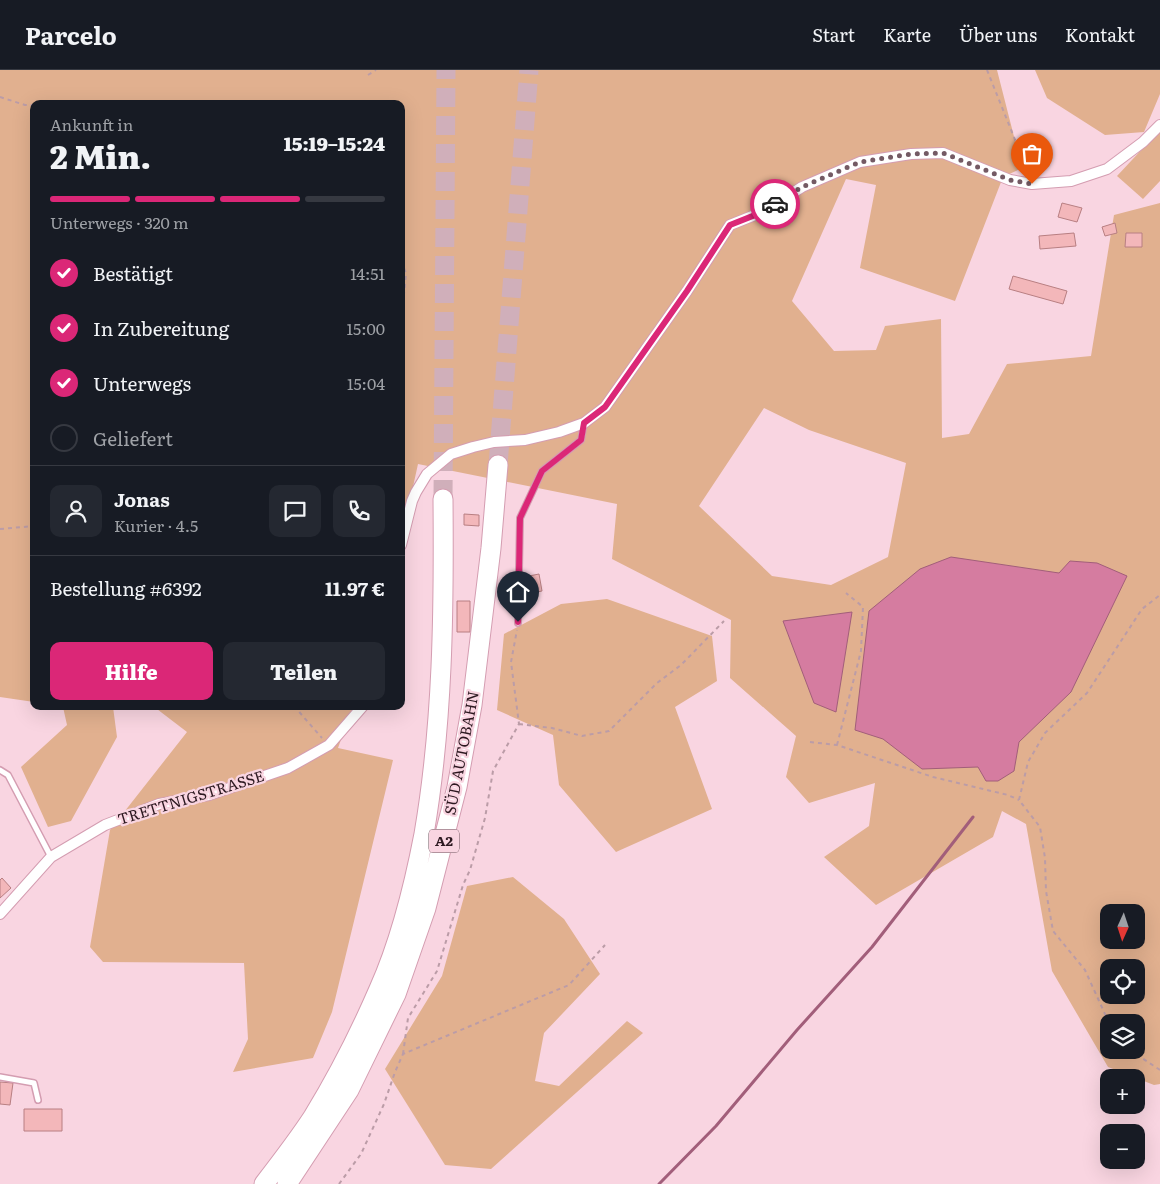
<!DOCTYPE html>
<html lang="de">
<head>
<meta charset="utf-8">
<style>
	body { margin:0; font-family:Literata,serif; background:#242831; color:#f1f3f6; height:100vh; display:flex; flex-direction:column; font-size:19px; white-space:nowrap }
	* { box-sizing:border-box; margin:0 }
	p { font-size:16px; color:#9ea1a6 }
	.icon { flex:none; width:28px; height:28px; fill:none; stroke:currentColor; stroke-width:2; stroke-linecap:round; stroke-linejoin:round }
	.map { position:relative; flex:1; overflow:hidden }
	.side { position:absolute; left:30px; top:30px; width:375px; height:610px; display:flex; flex-direction:column; background:#171b24; border-radius:10px; box-shadow:0 5px 20px #0002 }
	.side>* { flex:none }
	.needle { width:32px; rotate:183deg }
	.controls { position:absolute; left:1100px; top:834px; display:grid; gap:10px }
	.controls a { display:grid; place-items:center; width:45px; height:45px; border-radius:10px; background:#171b24; box-shadow:0 5px 20px #0002; font-size:25px }
	.pin { position:absolute; display:grid; place-items:center; width:42px; height:42px; color:#fff; margin:-51px -21px; border-radius:50% 50% 50% 0; rotate:-45deg; box-shadow:0 0 5px #0007 }
	.pin .icon { rotate:45deg }
	.courier { position:absolute; display:grid; place-items:center; width:50px; height:50px; margin:-25px; border:4px solid #db2777; border-radius:50%; background:#fff; color:#222; box-shadow:0 1px 6px #0007 }
	.summary em { font-style:normal; font-weight:800 }
	.summary div { display:flex; flex-direction:column-reverse }
	.summary { display:flex; align-items:center; justify-content:space-between; height:85px; padding:0 20px }
	h1 { font-size:32px; font-weight:800; line-height:38px }
	.bar { display:grid; grid-template-columns:repeat(4,1fr); gap:8px 5px; align-content:center; height:60px; padding:0 20px }
	.bar i { height:6px; border-radius:4px; background:#363941 }
	.bar .active { background:#db2777 }
	.bar p { grid-column:span 4 }
	.line { display:flex; align-items:center; gap:12px; padding:0 20px; border-top:1px solid #363941 }
	.line div { flex:1 }
	.round { display:grid; place-items:center; flex:none; width:52px; height:52px; border-radius:10px; background:#242831 }
	ol { padding:0 20px; list-style:none }
	li { display:flex; align-items:center; gap:15px; height:55px }
	li p { margin-inline-start:auto }
	li .icon { padding:5px; border-radius:50%; background:#db2777; color:#fff; stroke-width:4 }
	li:last-child { color:#9ea1a6 }
	li i { width:28px; height:28px; border:2px solid #363941; border-radius:50% }
	.primary-button { display:flex; gap:10px; margin-top:auto; padding:10px 20px }
	.primary-button a { flex:1; height:58px; border-radius:10px; background:#db2777; color:#fff; font-size:20px; font-weight:800; line-height:58px; text-align:center }
	.primary-button a+a { background:#242831; color:#f1f3f6 }
	header { display:flex; align-items:center; gap:30px; box-sizing:border-box; height:70px; padding:0 25px; background:#171b24; border-bottom:1px solid #363941 }
	header strong { font-size:24px }
	nav { display:flex; gap:28px; margin-inline-start:auto; font-size:18px }
	.map>svg:first-child { display:block }
	.green { fill:#e1b08f; fill-rule:evenodd }
	.water { fill:#d57ca0; stroke:#a25e7a }
	.lines { fill:none; stroke-linecap:round; stroke-linejoin:round }
	.stream { stroke:#a25e7a; stroke-width:3 }
	.building { fill:#f3b7ba; stroke:#b87f82 }
	.highway-tunnel { stroke:#d0afba; stroke-width:19; stroke-dasharray:19 9; stroke-linecap:butt }
	.lane-casing { stroke:#d49db1; stroke-width:8 }
	.street-casing { stroke:#d49db1; stroke-width:12 }
	.highway-casing { stroke:#d49db1; stroke-width:21 }
	.path { stroke:#bb9ca7; stroke-width:2; stroke-dasharray:4 4; stroke-linecap:butt }
	.lane { stroke:#fff; stroke-width:5 }
	.street { stroke:#fff; stroke-width:10 }
	.highway { stroke:#fff; stroke-width:19 }
	.done { stroke:#745a64; stroke-width:5; stroke-dasharray:0 9 }
	.route { stroke:#db2777; stroke-width:6 }
	.labels { text-anchor:middle; stroke-width:4.5; stroke-linejoin:round; paint-order:stroke }
	.shield { fill:#f9d5e1; stroke:#6a515a; stroke-width:1 }
	.shield-label { font-size:14px; font-weight:bold; fill:#2c1820 }
	.street-label { font-size:15px; fill:#2c1820; stroke:#f9d5e1 }
</style>
</head>
<body>
<header>
<strong>Parcelo</strong>
<nav><a>Start</a><a>Karte</a><a>Über uns</a><a>Kontakt</a></nav>
</header>
<div class="map">
<svg width="1160" height="1114" viewBox="0 0 1160 1114">
	<rect width="100%" height="100%" fill="#f9d5e1"/>
	<path class="green" d="M0,0H997L1022,98L1003,107L955,231L860,198L876,115L846,109L792,231L834,281L876,280L885,256L941,249L942,368L969,364L1007,294L1091,286L1114,145L1160,133V1014L1154,1015L1108,997L1052,901L1026,754L1002,741L993,767L876,835L824,787L869,756L875,713L809,733L786,707L796,666L730,608L731,550L612,489L617,434L418,394L401,471V34H34V632L0,627ZM764,338L809,360L906,393L888,487L831,515L772,506L699,436ZM1109,842H1136V870H1109ZM1109,898H1136V925H1109ZM1109,952H1136V980H1109Z
		M1035,0H1160V24L1144,62L1105,65L1047,28Z
		M1160,60V111L1143,129L1117,106Z
		M607,529L712,566L717,611L675,637L712,739L616,782L559,715L553,665L497,640L504,564L561,534Z
		M59,636H114L113,637L117,667L71,751L48,757L21,697L67,655L63,637Z
		M153,636H353L338,678L393,690L332,942L313,988L233,1002L248,969L244,893L103,892L90,877L110,760L187,662Z
		M513,807L564,849L600,904L544,963L535,1011L559,1016L627,951L643,963L491,1099L445,1095L385,999L442,906L467,816Z"/>
	<path class="water" d="M951,487L1059,503L1070,491L1097,493L1127,506L1071,622L1019,672L1014,701L998,711H986L978,697L922,699L883,669L855,660L869,541L920,499Z
		M852,542L836,642L814,633L783,551Z"/>
	<g class="lines">
		<path class="stream" d="M659,1114L716,1056L797,960L872,877L973,747"/>
	</g>
	<path class="building" d="M1062,133L1082,138L1077,152L1058,147Z
		M1115,153L1117,163L1105,166L1102,157Z
		M1074,163L1076,176L1040,179L1039,166Z
		M1126,163H1142V177H1125Z
		M1013,206L1067,221L1063,234L1009,219Z
		M464,444L479,445V456L464,455Z
		M539,504L542,521L527,524L524,507Z
		M457,531H470V562H457Z
		M2,808L11,818L0,828V810Z
		M0,1012L13,1013L10,1035L0,1034Z
		M24,1039H62V1061H24Z"/>
	<g class="lines">
		<path class="highway-tunnel" d="M498,395L529,0
			M443,429L446,0"/>
		<g class="lane-casing">
			<path id="lane" d="M518,553L520,448L542,401L581,370L584,353
				M0,700L8,705L51,787
				M0,1007L34,1013L38,1030"/>
		</g>
		<g class="street-casing">
			<path id="street" d="M401,475L412,431L416,422L427,404L451,384L473,377L494,372L525,370L559,362L584,353L605,337L687,221L730,155L765,141L802,117L860,92L911,84L943,83L1010,110L1032,114L1071,111L1107,99L1143,72L1160,55
				M0,844L51,787L105,755L159,734L209,725L288,698L329,675L363,636"/>
		</g>
		<g class="highway-casing">
			<path id="highway" d="M264,1114C281,1092 298,1070 313,1047C338,1006 360,963 379,919C401,870 414,816 424,764C443,653 444,541 443,429
				M287,1114L349,1020L396,924L426,838L457,717L472,635L491,478L498,395"/>
		</g>
		<path class="path" d="M987,0L1028,102
			M368,5L376,0
			M0,27L25,35H34
			M401,191L406,203L401,256
			M0,459L34,456
			M294,636L322,668
			M519,654L552,658L582,666L609,661L657,613L681,595L724,551
			M810,672L837,675L933,707L1008,725L1019,730
			M837,675L861,581L863,537L846,523
			M1109,953L1085,900L1053,861L1046,821L1045,788L1040,757L1019,730L1028,692L1045,663L1087,623L1142,539L1160,525
			M1130,980L1160,1000
			M403,984L408,948L437,901L463,815L470,800L485,748L493,701L519,654L511,592L517,560
			M339,1114L361,1084L384,1034L395,1002L403,984L569,915L605,875"/>
		<use href="#lane" class="lane"/>
		<use href="#street" class="street"/>
		<use href="#highway" class="highway"/>
	</g>
	<g class="lines">
		<path class="done" d="M775,134L802,117L860,92L911,84L943,83L1010,110L1032,114"/>
		<path class="route" d="M518,552L520,448L542,401L581,370L584,353L605,337L687,221L730,155L765,141L775,134"/>
	</g>
	<g class="labels">
		<rect class="shield" x="429" y="759.5" width="30" height="23" rx="4"/>
		<g class="shield-label">
			<text x="444" y="776">A2</text>
		</g>
		<g class="street-label">
			<text transform="translate(462 683) rotate(-79)" y="5">SÜD AUTOBAHN</text>
			<text transform="translate(191 728) rotate(-17)" y="5">TRETTNIGSTRASSE</text>
		</g>
	</g>
</svg>
<div class="controls">
<a><svg class="needle" viewBox="-14 -14 28 28"><path d="M0-13l5 13h-10z" fill="#e53935"/><path d="M0 13l5-13h-10z" fill="#9ea1a6"/></svg></a>
<a><svg class="icon" aria-label="locate" viewBox="0 0 24 24"><circle cx="12" cy="12" r="6"/><path d="M12 2v4M12 18v4M2 12h4M18 12h4"/></svg></a>
<a><svg class="icon" aria-label="layers" viewBox="0 0 24 24"><path d="M12 4l9 5-9 5-9-5zM3 14l9 5 9-5"/></svg></a>
<a>+</a>
<a>−</a>
</div>
<div class="pin" style="left:1032px;top:114px;background:#ea580c"><svg class="icon" aria-label="bag" viewBox="0 0 24 24"><path d="M5 8h14l-1 12H6zM9 8a3 3 0 0 1 6 0"/></svg></div>
<div class="pin" style="left:518px;top:552px;background:#1f2937"><svg class="icon" aria-label="home" viewBox="0 0 24 24"><path d="M3 11l9-7 9 7M6 9v11h12V9"/></svg></div>
<div class="courier" style="left:775px;top:134px"><svg class="icon" aria-label="car" viewBox="0 0 24 24"><path d="M5 17H2v-5l4-1 3-4h7l3 4 3 1v5h-3M9 17h6M6 11h13"/><circle cx="7" cy="17" r="2"/><circle cx="17" cy="17" r="2"/></svg></div>
<section class="side">
<div class="summary"><div><h1>2 Min.</h1><p>Ankunft in</p></div><em>15:19–15:24</em></div>
<div class="bar"><i class="active"></i><i class="active"></i><i class="active"></i><i></i><p>Unterwegs · 320 m</p></div>
<ol>
<li><svg class="icon" aria-label="check" viewBox="0 0 24 24"><path d="M5 12l5 5 9-10"/></svg>Bestätigt<p>14:51</p></li>
<li><svg class="icon" aria-label="check" viewBox="0 0 24 24"><path d="M5 12l5 5 9-10"/></svg>In Zubereitung<p>15:00</p></li>
<li><svg class="icon" aria-label="check" viewBox="0 0 24 24"><path d="M5 12l5 5 9-10"/></svg>Unterwegs<p>15:04</p></li>
<li><i></i>Geliefert</li>
</ol>
<div class="line" style="height:90px"><a class="round"><svg class="icon" aria-label="person" viewBox="0 0 24 24"><circle cx="12" cy="8" r="4"/><path d="M4 21q1-7 8-7t8 7"/></svg></a><div><b>Jonas</b><p>Kurier · 4.5</p></div><a class="round"><svg class="icon" aria-label="chat" viewBox="0 0 24 24"><path d="M4 5h16v11H9l-5 4z"/></svg></a><a class="round"><svg class="icon" aria-label="phone" viewBox="0 0 24 24"><path d="M5 4h4l2 5-3 2q2 4 5 5l2-3 5 2v4C11 20 4 13 5 4z"/></svg></a></div>
<div class="line" style="height:65px"><div>Bestellung #6392</div><b>11.97 €</b></div>
<div class="primary-button"><a>Hilfe</a><a>Teilen</a></div>
</section>
</div>
</body>
</html>
